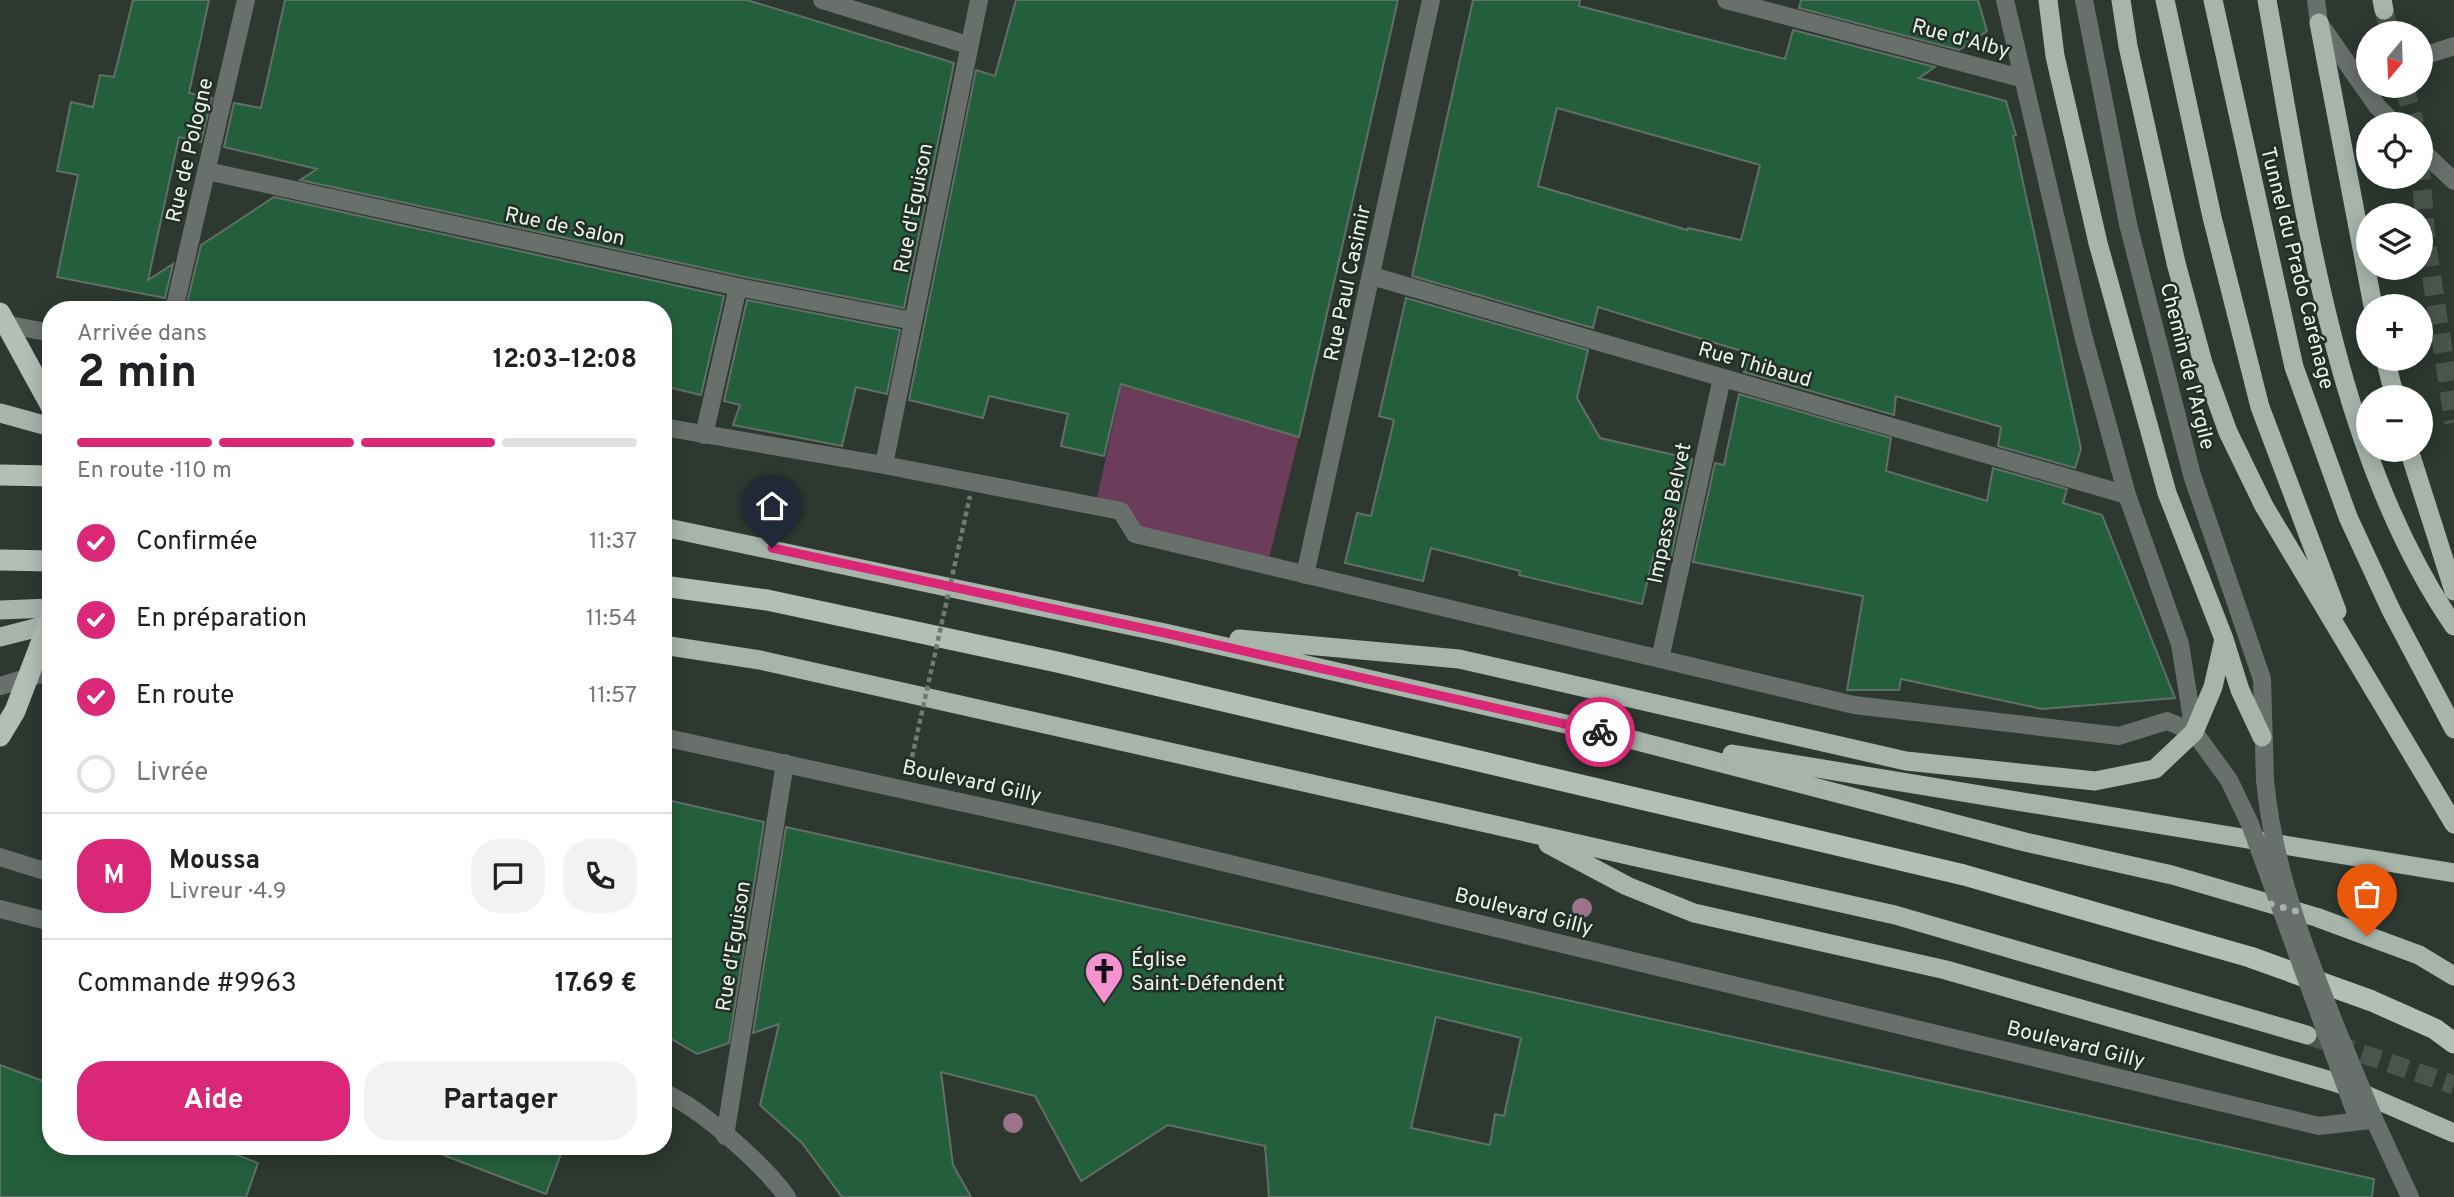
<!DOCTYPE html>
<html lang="fr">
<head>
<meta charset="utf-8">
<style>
	body { margin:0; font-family:Overpass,sans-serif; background:#f2f2f2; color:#202124; height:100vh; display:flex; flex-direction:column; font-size:26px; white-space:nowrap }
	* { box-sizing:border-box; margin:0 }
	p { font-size:23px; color:#757577 }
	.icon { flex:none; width:38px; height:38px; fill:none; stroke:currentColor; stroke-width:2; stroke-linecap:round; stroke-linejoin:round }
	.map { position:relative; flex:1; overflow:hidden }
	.drawer { position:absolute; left:42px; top:301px; width:630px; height:854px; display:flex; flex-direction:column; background:#fff; border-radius:28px; box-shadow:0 4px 18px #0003 }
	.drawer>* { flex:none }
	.needle { width:46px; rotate:199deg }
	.buttons { position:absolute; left:2356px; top:21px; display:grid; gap:14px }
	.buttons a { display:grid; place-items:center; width:77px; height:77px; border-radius:50%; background:#fff; box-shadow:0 4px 18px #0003; font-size:35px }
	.pin { position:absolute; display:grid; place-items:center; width:60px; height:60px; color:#fff; margin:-72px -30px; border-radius:50% 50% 50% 0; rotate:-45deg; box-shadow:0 0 7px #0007 }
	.pin .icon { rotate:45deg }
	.courier { position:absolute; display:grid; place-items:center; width:70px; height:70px; margin:-35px; border:5px solid #db2777; border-radius:50%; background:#fff; color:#222; box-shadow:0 2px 9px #0007 }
	.overview em { font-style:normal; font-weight:700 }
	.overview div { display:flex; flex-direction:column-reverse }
	.overview { display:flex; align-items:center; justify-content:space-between; height:119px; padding:0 35px }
	h1 { font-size:46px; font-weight:700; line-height:52px }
	.bar { display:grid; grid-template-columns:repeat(4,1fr); gap:10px 7px; align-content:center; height:84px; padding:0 35px }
	.bar i { height:9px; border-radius:5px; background:#e0e0e0 }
	.bar .current { background:#db2777 }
	.bar p { grid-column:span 4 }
	.line { display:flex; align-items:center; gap:18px; padding:0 35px; border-top:2px solid #e0e0e0 }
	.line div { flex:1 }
	.round { display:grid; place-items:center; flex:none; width:74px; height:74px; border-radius:28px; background:#f2f2f2 }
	ol { padding:0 35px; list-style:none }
	li { display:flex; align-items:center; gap:21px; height:77px }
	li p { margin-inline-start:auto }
	li .icon { padding:7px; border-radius:50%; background:#db2777; color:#fff; stroke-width:4 }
	li:last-child { color:#757577 }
	li i { width:38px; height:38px; border:4px solid #e0e0e0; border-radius:50% }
	.primary-button { display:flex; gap:14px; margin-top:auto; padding:14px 35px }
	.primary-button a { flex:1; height:80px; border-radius:28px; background:#db2777; color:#fff; font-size:28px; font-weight:700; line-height:80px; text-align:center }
	.primary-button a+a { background:#f2f2f2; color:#202124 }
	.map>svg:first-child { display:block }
	.green { fill:#6c3d5b }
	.building { fill:#245f3d; stroke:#626f66; stroke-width:2; fill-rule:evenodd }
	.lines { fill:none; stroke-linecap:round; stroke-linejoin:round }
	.trunk-tunnel { stroke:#49544c; stroke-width:19; stroke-dasharray:19 10; stroke-linecap:butt }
	.service { stroke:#696f6b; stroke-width:18 }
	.pedestrian { stroke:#696f6b; stroke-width:18 }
	.minor { stroke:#696f6b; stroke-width:18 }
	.tertiary { stroke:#696f6b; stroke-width:18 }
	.trunk { stroke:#a7b4aa; stroke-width:19 }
	.motorway { stroke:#b1bfb5; stroke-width:21 }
	.path-bridge { stroke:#707a73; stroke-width:4.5; stroke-dasharray:5 3.5; stroke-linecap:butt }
	.pedestrian-bridge { stroke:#696f6b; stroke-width:18 }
	.tertiary-bridge { stroke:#696f6b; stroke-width:18 }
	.motorway-bridge { stroke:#b1bfb5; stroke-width:21 }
	.tree { fill:#9b748c }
	.done { stroke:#a8b2ab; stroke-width:7; stroke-dasharray:0 12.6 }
	.route { stroke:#db2777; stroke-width:9 }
	.labels { text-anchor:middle; stroke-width:5; stroke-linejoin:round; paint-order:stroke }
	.street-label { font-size:21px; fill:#ebf3ed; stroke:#222e26 }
	.poi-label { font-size:21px; fill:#ebf3ed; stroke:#222e26; text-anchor:start }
</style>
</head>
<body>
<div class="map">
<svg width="2454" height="1197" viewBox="0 0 2454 1197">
	<rect width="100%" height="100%" fill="#2c3830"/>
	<path class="green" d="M1122,385L1299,437L1267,566L1135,534L1121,511L1095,507Z"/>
	<path class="building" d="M133,0H209L189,93L212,98L201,142L179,137L148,280L173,264L165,298L57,277L78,175L57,171L71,102L93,107L100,75L114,77Z
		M285,0H747L954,63L904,308L740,276L300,180L317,169L224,147L234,103L261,108Z
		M1016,0H1398L1299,437L1121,384L1104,456L1061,446L1068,414L989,396L983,418L909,400L976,70L995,76Z
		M1473,0H1580L1579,6L1785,59L1793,30L1935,67L1919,78L2006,101L2016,135L2013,136L2081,449L2075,468L1998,446L2001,427L1896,396L1894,415L1744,372L1748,353L1598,307L1593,328L1412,276ZM1557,108L1760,165L1741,240L1688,228L1687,230L1538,186Z
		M1801,0H1978L1987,31L1959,50L1799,8Z
		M274,197L724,296L701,395L663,386V310H217L187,303L201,245Z
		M1406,298L1588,350L1577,398L1600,438L1692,459L1671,558L1654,554L1642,604L1519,575L1520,571L1431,548L1423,581L1345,563L1357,513L1371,516L1394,420L1379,416Z
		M747,300L900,330L887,394L856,387L842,446L733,425L740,405L724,401Z
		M1739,394L1891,438L1886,471L1987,501L1993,468L2067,489L2063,503L2102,515L2175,698L2042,709L1901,679L1899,690H1847L1863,596L1693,562L1715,463L1724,465Z
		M663,799L764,822L729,1043L697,1054L663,1034Z
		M786,827L2374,1179L2372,1197H1269L1265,1146L1168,1125L1081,1181L1035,1096L941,1072L953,1165L971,1197H842L802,1143L760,1105L779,1024L753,1033ZM1436,1017L1521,1038L1504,1116L1495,1114L1490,1145L1411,1128Z
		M0,1065L51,1084V1146H214L258,1163L246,1197H0Z
		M430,1146H564L546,1194L430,1150Z"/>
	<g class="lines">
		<path class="trunk-tunnel" d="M2384,10L2390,33
			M2404,86L2415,124
			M2420,161L2426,240L2454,423
			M2307,1035L2454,1085"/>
		<path class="service" d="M2420,57L2454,46"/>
		<path class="pedestrian" d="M663,427L884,465L1121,511L1135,534L1854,705L2119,736L2167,721L2194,732
			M704,435L738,287
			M884,465L892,425
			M2127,495L2180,644L2194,732L2229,780L2250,824"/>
		<path class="minor" d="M822,0L968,45
			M1726,0L2021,78
			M2005,0L2083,335L2127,495
			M207,171L738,287L913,321
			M1372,276L2127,495
			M174,310L246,0
			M0,323L51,333
			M892,425L979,0
			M1305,575L1431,0
			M1660,659L1722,378
			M0,686L51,671
			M663,737L1110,835L2319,1126L2370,1120
			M725,1136L785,763"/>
		<path class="tertiary" d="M2084,0L2128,224L2192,475L2262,679L2265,780
			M2316,0L2319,23L2377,106L2395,124
			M2420,149L2454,181
			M0,857L51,873
			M0,909L51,922
			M663,1092C701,1108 763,1164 787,1197
			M2374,1119L2410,1197"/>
		<path class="trunk" d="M2048,0L2055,56L2098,243L2167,493L2224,639L2240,690L2262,737
			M2121,0L2128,46L2176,263L2203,363L2228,432L2264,506L2454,824
			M2165,0L2212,217L2260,407L2337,611
			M2213,0L2294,367L2348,517L2391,610L2454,729
			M2267,0C2304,204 2334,452 2454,626
			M2382,0L2384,10
			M2319,23L2373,306
			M2385,359L2395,397
			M0,413L51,427
			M2409,450L2454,591
			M663,527L1165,633L1614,735L2025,842L2172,875L2316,917L2419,955L2454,976
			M0,610L51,608
			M0,637L51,624
			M1239,639L1459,659L1906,761L2095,781L2155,769L2194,732L2213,687L2224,639
			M663,645L760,660L1895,915L2307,1035
			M1732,754L2454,873
			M1548,844L1627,886L1694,913L1946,970L2338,1083L2454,1133"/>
		<path class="motorway" d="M0,475L51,476
			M0,560L51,561
			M663,586L767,600L1057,662L1964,875L2250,957L2372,1001L2435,1029L2454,1043"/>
		<path class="path-bridge" d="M912,757L970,496"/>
		<path class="pedestrian-bridge" d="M2250,824L2358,1120"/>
		<path class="tertiary-bridge" d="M2265,780C2276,897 2330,1011 2374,1119"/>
		<path class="motorway-bridge" d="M0,313L51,406
			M0,736L15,711L51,617"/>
	</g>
	<g class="tree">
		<circle cx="1582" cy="908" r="10"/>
		<circle cx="1013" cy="1123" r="10"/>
	</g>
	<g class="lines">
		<path class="done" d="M1600,732L2025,842L2172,875L2316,917L2367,936"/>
		<path class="route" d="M772,548L1165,633L1600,732"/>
	</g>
	<defs>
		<g id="church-pin" transform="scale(2.0125)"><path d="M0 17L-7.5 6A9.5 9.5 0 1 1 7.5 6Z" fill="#f591d1" stroke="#222e26"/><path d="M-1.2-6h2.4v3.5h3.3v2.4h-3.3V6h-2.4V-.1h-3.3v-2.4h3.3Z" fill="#111"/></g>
	</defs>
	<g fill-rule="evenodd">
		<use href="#church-pin" x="1104" y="971"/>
	</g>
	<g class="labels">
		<g class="street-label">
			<text transform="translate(1961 38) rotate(15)" y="7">Rue d'Alby</text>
			<text transform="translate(189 150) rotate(-77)" y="7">Rue de Pologne</text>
			<text transform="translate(913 208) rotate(-79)" y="7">Rue d'Eguison</text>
			<text transform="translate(565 226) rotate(12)" y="7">Rue de Salon</text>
			<text transform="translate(2298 268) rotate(76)" y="7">Tunnel du Prado Carénage</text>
			<text transform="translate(1347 283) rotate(-78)" y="7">Rue Paul Casimir</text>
			<text transform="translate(1755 364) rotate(16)" y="7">Rue Thibaud</text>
			<text transform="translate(2188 366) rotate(76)" y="7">Chemin de l'Argile</text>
			<text transform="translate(1669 513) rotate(-78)" y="7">Impasse Belvet</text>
			<text transform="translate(972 781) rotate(12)" y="7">Boulevard Gilly</text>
			<text transform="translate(1524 911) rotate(14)" y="7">Boulevard Gilly</text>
			<text transform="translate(733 946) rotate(-81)" y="7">Rue d'Eguison</text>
			<text transform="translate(2076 1044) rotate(14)" y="7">Boulevard Gilly</text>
		</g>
		<g class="poi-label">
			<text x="1131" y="966">Église<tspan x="1131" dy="24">Saint-Défendent</tspan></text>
		</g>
	</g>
</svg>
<div class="buttons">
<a><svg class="needle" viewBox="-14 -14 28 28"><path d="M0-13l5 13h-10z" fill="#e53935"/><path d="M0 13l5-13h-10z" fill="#757577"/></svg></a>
<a><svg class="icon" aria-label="locate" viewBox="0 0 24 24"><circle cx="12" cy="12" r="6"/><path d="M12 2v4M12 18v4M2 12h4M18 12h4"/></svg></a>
<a><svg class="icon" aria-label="layers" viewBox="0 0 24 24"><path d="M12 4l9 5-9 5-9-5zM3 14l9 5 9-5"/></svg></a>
<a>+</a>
<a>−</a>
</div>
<div class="pin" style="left:2367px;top:936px;background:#ea580c"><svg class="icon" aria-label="bag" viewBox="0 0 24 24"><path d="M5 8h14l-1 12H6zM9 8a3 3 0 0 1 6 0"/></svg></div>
<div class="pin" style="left:772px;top:548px;background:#1f2937"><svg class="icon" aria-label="home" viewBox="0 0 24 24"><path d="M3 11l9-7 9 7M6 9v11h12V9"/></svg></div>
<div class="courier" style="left:1600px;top:732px"><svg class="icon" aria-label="bike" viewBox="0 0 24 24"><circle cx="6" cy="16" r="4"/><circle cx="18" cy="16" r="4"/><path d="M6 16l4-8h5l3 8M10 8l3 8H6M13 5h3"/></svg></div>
<section class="drawer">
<div class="overview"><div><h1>2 min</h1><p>Arrivée dans</p></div><em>12:03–12:08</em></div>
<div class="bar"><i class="current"></i><i class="current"></i><i class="current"></i><i></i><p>En route · 110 m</p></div>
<ol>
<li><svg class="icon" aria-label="check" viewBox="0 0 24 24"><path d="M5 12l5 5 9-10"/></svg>Confirmée<p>11:37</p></li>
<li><svg class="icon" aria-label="check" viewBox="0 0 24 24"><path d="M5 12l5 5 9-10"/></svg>En préparation<p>11:54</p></li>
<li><svg class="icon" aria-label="check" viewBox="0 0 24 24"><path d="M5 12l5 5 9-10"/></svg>En route<p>11:57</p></li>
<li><i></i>Livrée</li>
</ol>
<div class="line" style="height:126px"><b class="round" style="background:#db2777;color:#fff">M</b><div><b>Moussa</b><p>Livreur · 4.9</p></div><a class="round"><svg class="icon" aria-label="chat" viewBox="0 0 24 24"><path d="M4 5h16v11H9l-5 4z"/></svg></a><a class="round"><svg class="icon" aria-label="phone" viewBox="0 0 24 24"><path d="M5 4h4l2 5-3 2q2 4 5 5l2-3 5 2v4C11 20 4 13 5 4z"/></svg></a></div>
<div class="line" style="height:91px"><div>Commande #9963</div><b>17.69 €</b></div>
<div class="primary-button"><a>Aide</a><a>Partager</a></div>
</section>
</div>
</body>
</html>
